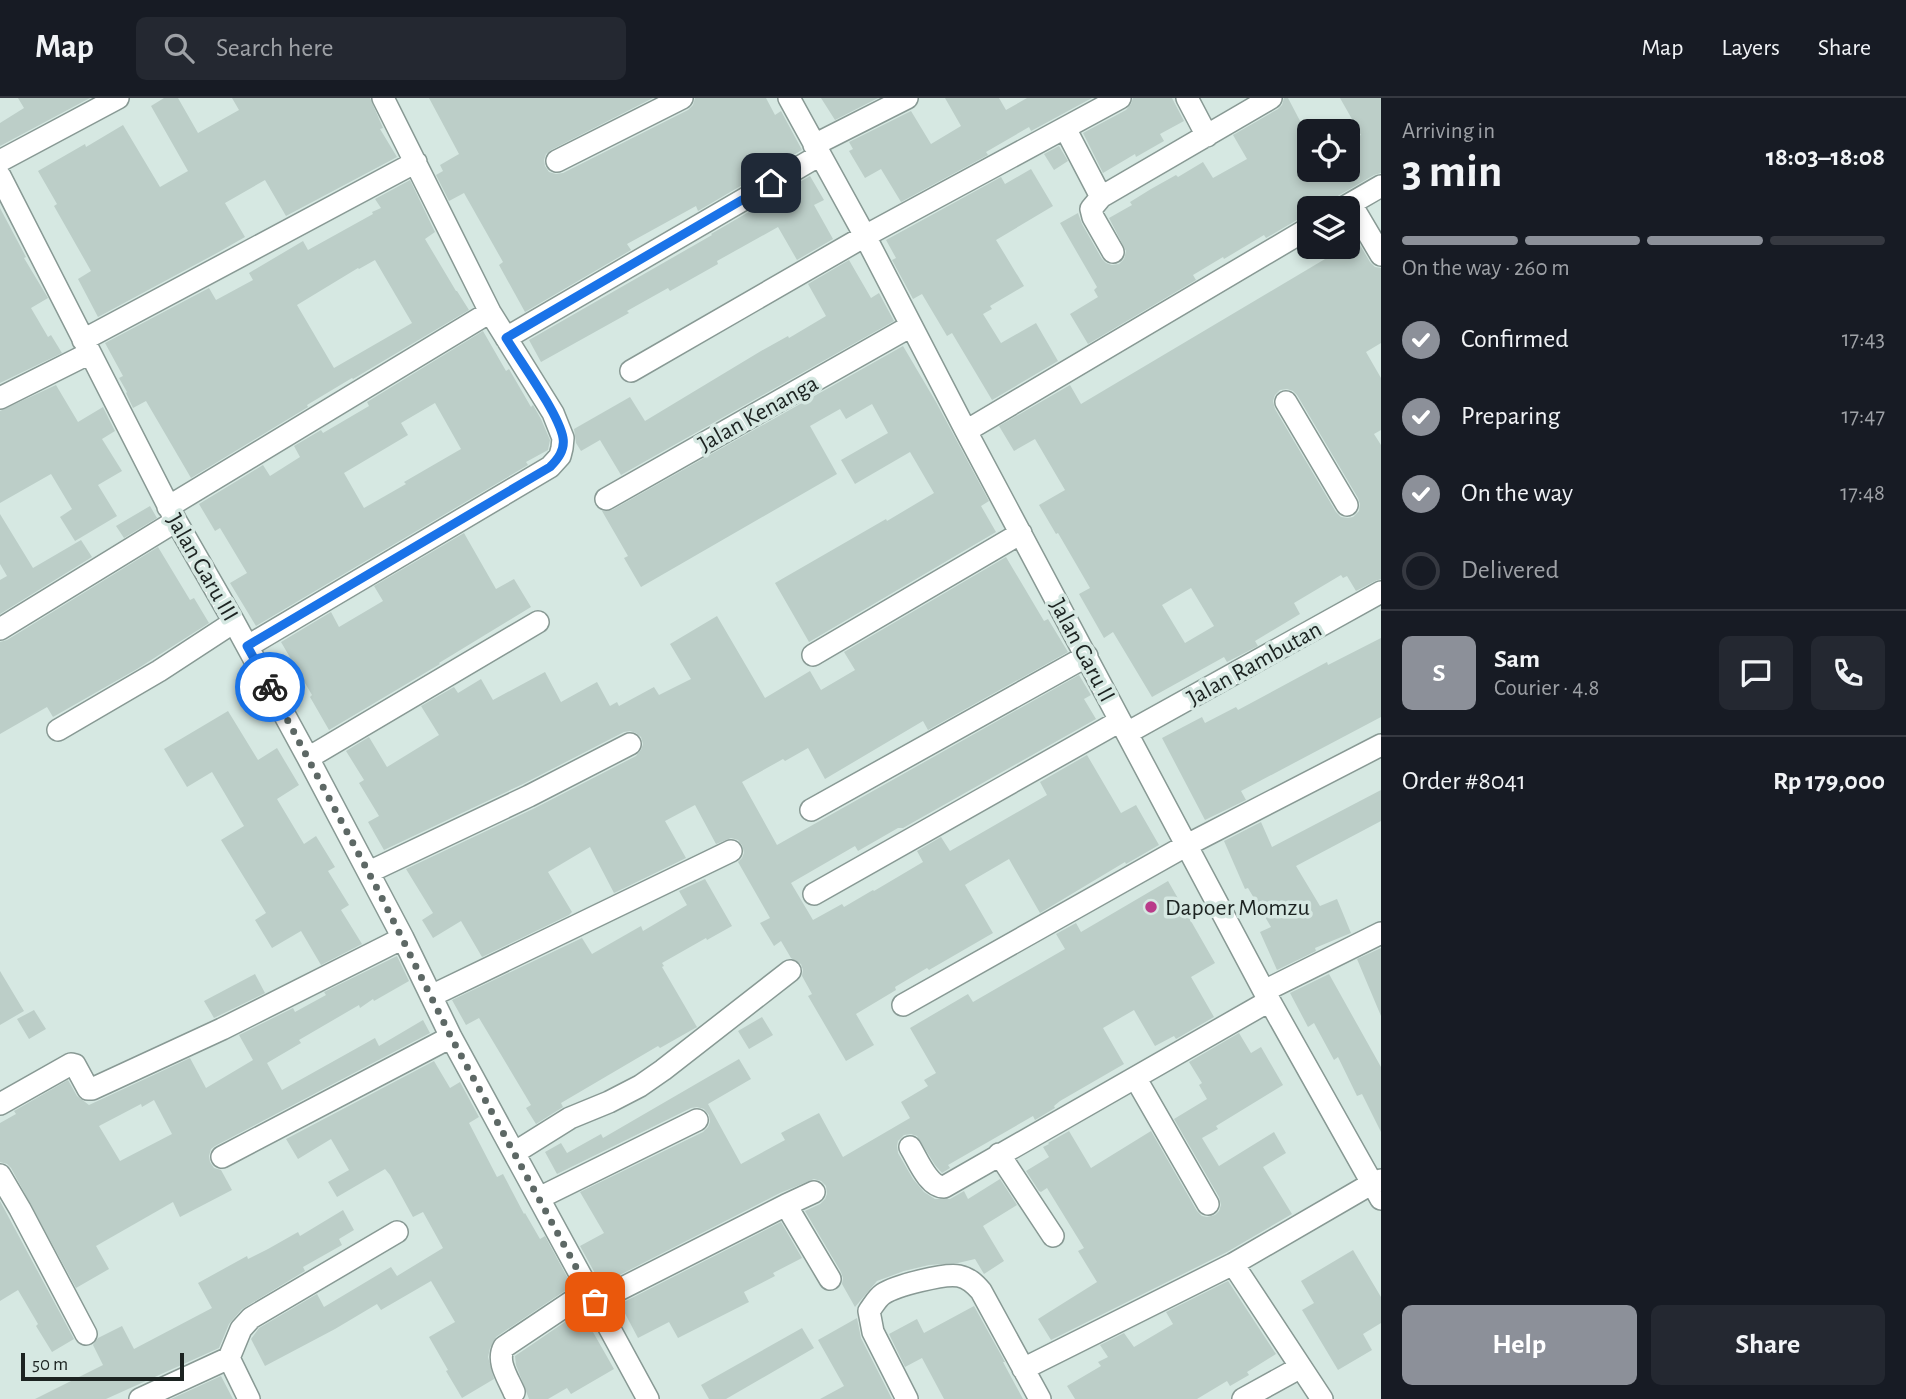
<!DOCTYPE html>
<html lang="en">
<head>
<meta charset="utf-8">
<style>
	body { margin:0; font-family:"Alegreya Sans",sans-serif; background:#242831; color:#f1f3f6; height:100vh; display:flex; flex-direction:column; font-size:26px; white-space:nowrap }
	* { box-sizing:border-box; margin:0 }
	p { font-size:23px; color:#9ea1a6 }
	.icon { flex:none; width:38px; height:38px; fill:none; stroke:currentColor; stroke-width:2; stroke-linecap:round; stroke-linejoin:round }
	.map { position:relative; flex:1; overflow:hidden }
	.side { display:flex; flex-direction:column; background:#171b24; width:525px }
	.side>* { flex:none }
	.controls { position:absolute; left:1297px; top:21px; display:grid; gap:14px }
	.controls a { display:grid; place-items:center; width:63px; height:63px; border-radius:10px; background:#171b24; box-shadow:0 4px 10px #0003; font-size:35px }
	.scale { position:absolute; left:21px; bottom:18px; width:163px; box-sizing:border-box; padding-left:7px; border:4px solid #1c2321; border-top:0; font-size:19px; line-height:24px; white-space:nowrap; color:#1c2321; -webkit-text-stroke:5px #d6e8e2; paint-order:stroke }
	.pin { position:absolute; display:grid; place-items:center; width:60px; height:60px; color:#fff; margin:-30px; border-radius:14px; box-shadow:0 4px 10px #0006 }
	.courier { position:absolute; display:grid; place-items:center; width:70px; height:70px; margin:-35px; border:5px solid #1a73e8; border-radius:50%; background:#fff; color:#222; box-shadow:0 2px 9px #0007 }
	.summary em { font-style:normal; font-weight:700 }
	.summary div { display:flex; flex-direction:column-reverse }
	.summary { display:flex; align-items:center; justify-content:space-between; height:119px; padding:0 21px }
	h1 { font-size:46px; font-weight:700; line-height:52px }
	.bar { display:grid; grid-template-columns:repeat(4,1fr); gap:10px 7px; align-content:center; height:84px; padding:0 21px }
	.bar i { height:9px; border-radius:5px; background:#363941 }
	.bar .active { background:#8c9099 }
	.bar p { grid-column:span 4 }
	.line { display:flex; align-items:center; gap:18px; padding:0 21px; border-top:2px solid #363941 }
	.line div { flex:1 }
	.round { display:grid; place-items:center; flex:none; width:74px; height:74px; border-radius:10px; background:#242831 }
	ol { padding:0 21px; list-style:none }
	li { display:flex; align-items:center; gap:21px; height:77px }
	li p { margin-inline-start:auto }
	li .icon { padding:7px; border-radius:50%; background:#8c9099; color:#fff; stroke-width:4 }
	li:last-child { color:#9ea1a6 }
	li i { width:38px; height:38px; border:4px solid #363941; border-radius:50% }
	.button { display:flex; gap:14px; margin-top:auto; padding:14px 21px }
	.button a { flex:1; height:80px; border-radius:10px; background:#8c9099; color:#fff; font-size:28px; font-weight:700; line-height:80px; text-align:center }
	.button a+a { background:#242831; color:#f1f3f6 }
	header { display:flex; align-items:center; gap:42px; box-sizing:border-box; height:98px; padding:0 35px; background:#171b24; border-bottom:2px solid #363941 }
	header strong { font-size:33px }
	nav { display:flex; gap:38px; margin-inline-start:auto; font-size:24px }
	.search { width:490px; height:63px; background:#242831; display:flex; align-items:center; gap:18px; box-sizing:border-box; padding:0 24px; border-radius:10px; color:#9ea1a6; font-size:26px }
	main { display:flex; flex:1; min-height:0 }
	.map>svg:first-child { display:block }
	.building { fill:#bccec8; fill-rule:evenodd }
	.lines { fill:none; stroke-linecap:round; stroke-linejoin:round }
	.minor-casing { stroke:#889994; stroke-width:24 }
	.minor { stroke:#fff; stroke-width:21 }
	.done { stroke:#5d6865; stroke-width:7; stroke-dasharray:0 12.6 }
	.route { stroke:#1a73e8; stroke-width:9 }
	.poi-dot { fill:#b93b89; stroke:#d6e8e2; stroke-width:2.5 }
	.labels { text-anchor:middle; stroke-width:7; stroke-linejoin:round; paint-order:stroke }
	.street-label { font-size:24px; fill:#1c2321; stroke:#d6e8e2 }
	.poi-label { font-size:24px; fill:#1c2321; stroke:#d6e8e2; text-anchor:start }
</style>
</head>
<body>
<header>
<strong>Map</strong>
<div class="search"><svg class="icon" aria-label="search" viewBox="0 0 24 24"><circle cx="10" cy="10" r="6"/><path d="M15 15l6 6"/></svg>Search here</div>
<nav><a>Map</a><a>Layers</a><a>Share</a></nav>
</header>
<main>
<div class="map">
<svg width="1381" height="1301" viewBox="0 0 1381 1301">
	<rect width="100%" height="100%" fill="#d6e8e2"/>
	<path class="building" d="M18,0H90L0,48V25L24,10Z
		M164,0H178L198,35L239,12L232,0H370L383,30L380,31L397,59L286,118L265,82L225,105L245,139L217,155L98,219L78,181L91,173L54,108L57,106L38,73L85,46L86,49L123,27L160,89L188,73L151,8Z
		M429,0H653L551,52L546,56L544,62L545,68L549,74L556,76L563,75L688,12L693,7L695,0H766L775,17L781,13L802,52L698,113L696,108L627,146L631,152L525,214L499,167L503,164L464,95L449,103L436,77L443,73L440,67L459,56Z
		M821,0H878L835,22Z
		M945,0H999L1006,12L1027,0H1092L1031,33L1029,29L986,54L988,57L901,104L881,71L865,80L849,53L853,51L849,44L911,13L931,46L961,28Z
		M1133,0H1172L1184,23L1160,36L1164,43L1136,59L1135,56L1103,75L1083,35L1126,12L1131,6Z
		M1284,0H1288L1309,40V72H1348V53L1359,47L1355,40L1361,37L1340,0H1381V75L1374,77L1336,99L1327,110H1309V117L1302,119L1266,140L1264,137L1224,161L1223,159L1193,177L1196,182L1088,246L1070,216L1098,199L1094,192L1097,189L1060,125L1078,115L1082,126L1102,161L1106,165L1112,167L1119,166L1124,161L1126,153L1109,120L1132,107L1130,104L1151,91L1176,77L1178,79L1203,64L1213,80L1247,61L1233,37L1278,11L1282,7Z
		M1059,48L1068,63L1054,72L1044,56Z
		M1031,71L1053,108L996,142L1024,188L990,208L992,211L983,216L1001,245L1036,225L1058,263L992,302L952,235L947,238L922,196L913,201L892,162L896,160L886,142L1001,79L1005,86Z
		M810,78L824,102L814,107L833,141L797,162L778,129L717,163L718,166L670,193L668,190L627,213L629,215L541,264L529,242L712,137L711,136Z
		M410,82L435,134L425,141L456,193H457L469,212L353,281L352,280L307,307L308,309L191,380L146,303L133,310L126,295L127,294L119,280L123,278L105,245L209,190L216,202L253,182L249,175L303,143L308,152L373,116L372,114L381,110L375,101ZM375,162L412,225L334,270L297,207L358,170L359,171Z
		M0,110L26,159L24,160L48,200L31,210L48,239L51,237L62,255L0,285Z
		M1357,142L1370,164L1375,169L1381,170V245L1366,254L1381,280V332L1374,336L1381,347V481L1375,483L1356,493L1347,478L1343,480L1341,477L1294,505L1300,516L1255,543L1258,548L1227,564L1224,559L1152,599L1113,534L1104,540L1079,496L1090,490L1058,435L1056,436L1039,407L1065,392L1035,341L1014,353L999,328L1070,287L1081,306ZM1287,291L1293,293L1297,297L1358,400L1360,406L1359,413L1353,419L1348,420L1341,419L1336,414L1275,311L1273,303L1275,297L1280,292ZM1191,490L1214,528L1185,545L1162,507Z
		M849,162L871,200L879,195L894,223L621,377L600,342L581,353L576,345L574,331L630,299L645,323L761,253L788,238L789,240L826,218L808,186Z
		M483,233L506,273L509,271L531,309L533,307L541,321L550,342L548,352L526,364L528,367L256,528L230,485L247,475L220,430L215,433L199,406L263,367L270,378L300,359L294,348L321,332L323,335L369,308L367,304ZM435,305L461,351L404,384L406,386L364,410L344,375L408,337L401,325Z
		M903,248L936,304L989,403L981,408L996,434L809,544L775,485L886,421L887,423L934,395L910,354L855,386L841,362L888,335L872,306L846,321L840,311L810,328L837,376L641,489L624,460L628,458L602,413L612,412Z
		M56,287L78,324L103,309L115,333L102,341L122,373L98,387L117,418L75,443L60,419L72,411L51,376L0,405V313Z
		M150,408L157,420L124,440L116,428Z
		M0,416L33,470L81,442L92,459L0,516V482L7,478L0,466Z
		M464,435L496,491L514,481L531,509L439,565L440,566L329,632L310,599L312,597L281,544L331,514L339,529L383,503L374,488Z
		M158,449L190,502L194,500L209,525L137,571L53,619L47,609L0,636V544L7,542Z
		M1006,459L1044,523L1048,521L1068,554L928,632L923,623L825,681L808,650L785,663L783,661L742,684L777,747L1079,577L1091,597L1084,601L1096,621L903,730H898L858,753L855,748L791,785L813,822L842,806L844,809L873,792L874,793L923,764L917,753L941,739L950,753L1047,697L1040,684L1087,657L1121,715L1136,707L1159,747L1126,766L1125,764L1040,815L1009,761L968,785L965,787L993,835L929,872L927,870L895,889L896,892L856,916L874,947L846,963L808,898L812,896L802,878L803,872L801,866L791,860L781,843L774,848L760,825L770,820L738,764L742,760L744,755L742,747L738,742L731,740L716,746L695,707L665,723L686,760L614,795L590,749L548,774L572,814L569,817L482,859L461,823L433,840L422,822L433,815L406,771L535,710L636,658L641,652L643,646L641,639L636,635L630,633L624,634L523,686L384,752L368,724L379,718L359,685L364,682L346,653L369,639L387,669L439,637L421,608L454,589L458,595L481,581L493,602L545,574L561,604L597,584L610,608L617,604L619,608L654,589L659,597L691,581L670,546L717,518L765,600L810,573L821,592L855,572L844,554Z
		M1381,540V619L1241,693L1246,702L1205,722L1162,640L1202,619L1205,625L1236,609L1238,612L1327,564L1328,567Z
		M228,613L258,662L277,650L299,687L277,701L304,746L316,738L335,769L328,773L349,807L341,812L362,846L321,867L301,833L272,850L255,822L266,815L221,742L244,728L212,674L187,689L164,651Z
		M1381,692V723L1296,768L1320,808L1337,801L1351,835L1315,850L1316,853L1277,872L1260,834L1271,829L1248,790L1245,791L1224,743L1261,724L1272,749Z
		M705,781L732,828L707,842L706,840L662,865L664,868L662,869L697,929L660,950L658,948L561,1005L563,1009L536,1026L526,1010L531,1007L479,920L466,927L452,902L582,840L592,856L641,828L643,833L687,807L679,793Z
		M1168,783L1215,865L1191,879L1214,919L1176,941L1174,938L1155,948L1134,912L1103,930L1124,966L1060,1003L1054,1008L1055,1010L1035,1022L1033,1018L948,1067L950,1070L942,1075L935,1067L917,1038L911,1036L904,1037L898,1043L897,1048L898,1055L913,1081L924,1094L935,1101H950L964,1093L968,1101L1000,1081L1017,1107L983,1128L1004,1163L984,1176L975,1161L958,1165L929,1167L904,1173L877,1183L855,1209L842,1186L843,1180L841,1174L805,1113L820,1106L825,1101L827,1096L826,1088L821,1083L814,1081L780,1095L606,1184L602,1176L597,1179L580,1148L604,1135L580,1094L703,1034L708,1029L710,1024L709,1017L704,1011L697,1009L691,1010L557,1076L545,1054L561,1045L567,1055L601,1036L603,1040L739,961L751,981L708,1006L741,1066L785,1042L781,1035L819,1015L843,1059L910,1020L901,1004L928,988L924,982L936,975L910,930L968,896L973,904L1065,851L1056,836L1076,825L1081,834Z
		M1381,850V918L1357,861Z
		M397,858L409,883L374,903L373,901L360,910L359,907L299,942L301,945L267,965L282,992L375,940L379,948L423,922L430,935L215,1048L211,1051L209,1058L210,1064L214,1070L221,1072L232,1092L180,1119L173,1104L96,1148L109,1171L76,1190L11,1070L7,1066L0,1064V1025L16,1016L14,1013L68,982L77,998L89,1007L190,960L206,990L253,962L239,937L293,910L295,914L326,897L324,894ZM154,1002L172,1036L120,1063L99,1028L141,1006L142,1009Z
		M0,873L24,913L0,927Z
		M255,876L265,895L214,920L204,903Z
		M1329,876L1381,969V1034L1362,996L1357,998L1338,959L1334,962L1314,925L1308,929L1290,895Z
		M34,912L46,931L29,941L17,921Z
		M762,919L773,937L749,951L738,933Z
		M1239,935L1251,955L1261,949L1283,987L1216,1028L1218,1031L1202,1040L1219,1068L1274,1034L1286,1055L1263,1069L1292,1116L1227,1154L1051,1242L1038,1221L1097,1184L1078,1153L1084,1150L1047,1090L1041,1094L1039,1093L1026,1073L1049,1059L1043,1049L1049,1046L1048,1045L1069,1033L1091,1070L1151,1033L1197,1113L1202,1118L1207,1119L1215,1117L1219,1113L1221,1107L1219,1099L1174,1021L1207,1001L1199,987L1202,985L1189,964Z
		M434,963L450,990L460,984L479,1019L469,1025L497,1079L503,1076L524,1116L525,1115L540,1141L545,1138L572,1188L496,1239L490,1250L488,1259L494,1281L462,1300L446,1273L448,1272L429,1239L455,1224L431,1183L381,1212L377,1206L335,1231L265,1268L251,1241L259,1230L317,1196L324,1209L391,1169L397,1178L443,1150L423,1114L413,1119L390,1077L385,1071L337,1099L328,1084L349,1072L331,1041L298,1061L286,1041Z
		M0,1103L74,1241L52,1254L36,1228L38,1226L18,1192L0,1203Z
		M343,1112L354,1132L339,1141L342,1147L303,1169L305,1173L242,1211L229,1226L219,1250L106,1301H35L103,1267L93,1247L98,1240L122,1228L134,1251L212,1210L198,1185L247,1158L248,1161L268,1151L298,1134L300,1138Z
		M781,1124L802,1160L773,1175L775,1178L744,1194L749,1204L678,1240L669,1224L638,1240L620,1206Z
		M1353,1152L1381,1199V1225L1363,1236L1372,1252L1338,1272L1302,1212L1314,1205L1301,1183Z
		M1228,1183L1276,1256L1247,1274L1249,1277L1230,1288L1227,1283L1197,1301H1075L1067,1288L1101,1268L1098,1264L1108,1259L1100,1247L1124,1235L1134,1249L1173,1226L1166,1214Z
		M974,1208L1005,1264H1003L1023,1301H944L922,1260L905,1269L889,1236L917,1221L924,1235Z
		M581,1213L614,1271L571,1296L567,1290L548,1301H529L516,1267L515,1258Z
		M857,1220L861,1240L892,1301H820L844,1288L818,1242Z
		M802,1230L814,1250L726,1301H709L701,1287Z
		M221,1278L233,1301H171Z"/>
	<g class="lines">
		<g class="minor-casing">
			<path id="minor" d="M789,0L865,138L966,333L1264,893L1381,1101
				M1187,0L1207,38
				M1065,30L1101,99L1091,111L1093,119L1113,154
				M814,47L907,0
				M0,63L118,0
				M557,63L682,0
				M0,78L176,423L234,524L308,660L403,840L451,939L648,1301
				M1101,99L1271,0
				M1351,106L1381,157
				M1343,110L1381,88
				M506,240L820,57
				M83,242L416,64
				M631,273L865,138L1120,0
				M0,300L90,255
				M1286,304L1347,407
				M966,333L1309,130
				M606,401L911,228
				M168,409L490,214
				M0,531L176,423
				M248,548L550,369L560,358L562,350L563,340L553,315L490,214L383,0
				M813,557L1021,435
				M58,632L159,573L234,524
				M1127,635L1381,494
				M308,660L538,524
				M811,712L1087,558
				M369,774L529,698L630,646
				M814,796L1120,623
				M1264,893L1381,835
				M431,898L731,753
				M903,907L1187,747L1381,647
				M1136,981L1208,1106
				M0,1006L71,966L75,967L88,991H92L222,931L403,840
				M910,1049C918,1062 928,1089 944,1089L1269,903
				M514,1055L570,1020L609,1004L640,988L663,972L790,873
				M999,1056L1053,1138
				M222,1059L451,939
				M0,1077L20,1111L86,1236
				M539,1100L697,1022
				M786,1107L814,1094
				M1233,1166L1322,1301
				M595,1204L786,1107L830,1181
				M229,1260L249,1301
				M1023,1271L1233,1166L1371,1086L1381,1082
				M514,1294C508,1280 496,1263 504,1249L589,1192
				M140,1301L229,1260L241,1231L251,1220L397,1134
				M907,1301L873,1234L869,1213C873,1208 877,1200 883,1196C895,1188 944,1175 959,1178C969,1180 975,1186 981,1193L1040,1301
				M1243,1301L1301,1269"/>
		</g>
		<use href="#minor" class="minor"/>
	</g>
	<g class="lines">
		<path class="done" d="M270,589L380,796L451,939L595,1204"/>
		<path class="route" d="M270,589L247,548L550,369C558,361 565,352 563,340C559,316 520,263 506,240L771,85"/>
	</g>
	<circle class="poi-dot" cx="1151" cy="809" r="7"/>
	<g class="labels">
		<g class="street-label">
			<text transform="translate(758 315) rotate(-29)" y="8">Jalan Kenanga</text>
			<text transform="translate(203 469) rotate(60)" y="8">Jalan Garu III</text>
			<text transform="translate(1083 552) rotate(62)" y="8">Jalan Garu II</text>
			<text transform="translate(1254 565) rotate(-29)" y="8">Jalan Rambutan</text>
		</g>
		<g class="poi-label">
			<text x="1165" y="817">Dapoer Momzu</text>
		</g>
	</g>
</svg>
<div class="controls">
<a><svg class="icon" aria-label="locate" viewBox="0 0 24 24"><circle cx="12" cy="12" r="6"/><path d="M12 2v4M12 18v4M2 12h4M18 12h4"/></svg></a>
<a><svg class="icon" aria-label="layers" viewBox="0 0 24 24"><path d="M12 4l9 5-9 5-9-5zM3 14l9 5 9-5"/></svg></a>
</div>
<div class="scale">50 m</div>
<div class="pin" style="left:595px;top:1204px;background:#ea580c"><svg class="icon" aria-label="bag" viewBox="0 0 24 24"><path d="M5 8h14l-1 12H6zM9 8a3 3 0 0 1 6 0"/></svg></div>
<div class="pin" style="left:771px;top:85px;background:#1f2937"><svg class="icon" aria-label="home" viewBox="0 0 24 24"><path d="M3 11l9-7 9 7M6 9v11h12V9"/></svg></div>
<div class="courier" style="left:270px;top:589px"><svg class="icon" aria-label="bike" viewBox="0 0 24 24"><circle cx="6" cy="16" r="4"/><circle cx="18" cy="16" r="4"/><path d="M6 16l4-8h5l3 8M10 8l3 8H6M13 5h3"/></svg></div>
</div>
<section class="side">
<div class="summary"><div><h1>3 min</h1><p>Arriving in</p></div><em>18:03–18:08</em></div>
<div class="bar"><i class="active"></i><i class="active"></i><i class="active"></i><i></i><p>On the way · 260 m</p></div>
<ol>
<li><svg class="icon" aria-label="check" viewBox="0 0 24 24"><path d="M5 12l5 5 9-10"/></svg>Confirmed<p>17:43</p></li>
<li><svg class="icon" aria-label="check" viewBox="0 0 24 24"><path d="M5 12l5 5 9-10"/></svg>Preparing<p>17:47</p></li>
<li><svg class="icon" aria-label="check" viewBox="0 0 24 24"><path d="M5 12l5 5 9-10"/></svg>On the way<p>17:48</p></li>
<li><i></i>Delivered</li>
</ol>
<div class="line" style="height:126px"><b class="round" style="background:#8c9099;color:#fff">S</b><div><b>Sam</b><p>Courier · 4.8</p></div><a class="round"><svg class="icon" aria-label="chat" viewBox="0 0 24 24"><path d="M4 5h16v11H9l-5 4z"/></svg></a><a class="round"><svg class="icon" aria-label="phone" viewBox="0 0 24 24"><path d="M5 4h4l2 5-3 2q2 4 5 5l2-3 5 2v4C11 20 4 13 5 4z"/></svg></a></div>
<div class="line" style="height:91px"><div>Order #8041</div><b>Rp 179,000</b></div>
<div class="button"><a>Help</a><a>Share</a></div>
</section>
</main>
</body>
</html>
